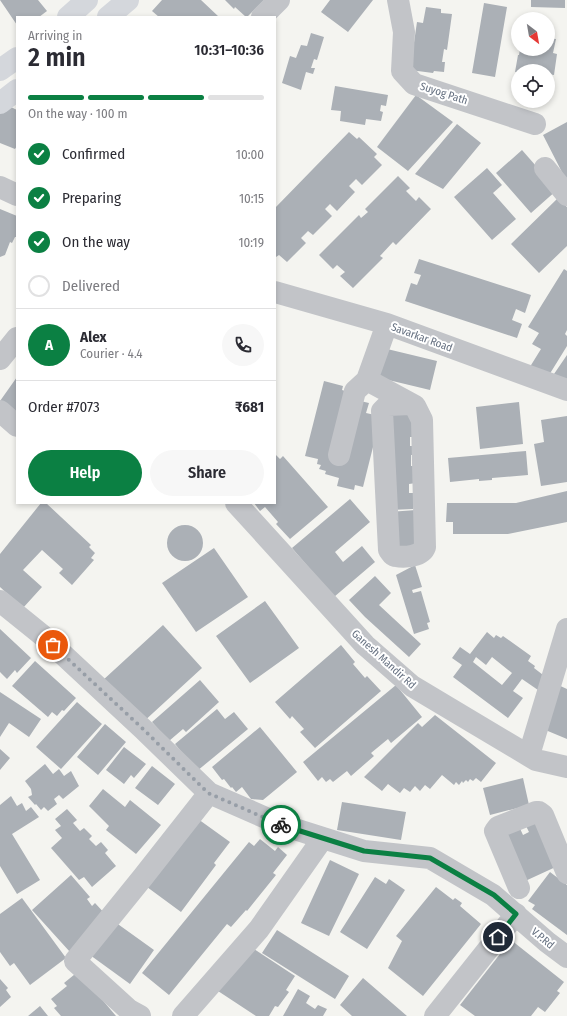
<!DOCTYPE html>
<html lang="en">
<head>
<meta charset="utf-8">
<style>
	body { margin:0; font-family:"Fira Sans Condensed",sans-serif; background:#f7f7f7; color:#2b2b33; height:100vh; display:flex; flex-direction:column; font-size:15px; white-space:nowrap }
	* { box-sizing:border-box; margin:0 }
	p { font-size:13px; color:#7c7c81 }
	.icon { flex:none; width:22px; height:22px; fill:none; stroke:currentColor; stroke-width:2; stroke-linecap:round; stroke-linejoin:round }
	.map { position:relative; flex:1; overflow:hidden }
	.details { position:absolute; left:16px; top:16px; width:260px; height:488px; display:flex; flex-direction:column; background:#fff; border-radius:0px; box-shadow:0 2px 6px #0003 }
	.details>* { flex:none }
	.needle { width:26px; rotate:149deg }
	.tools { position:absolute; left:511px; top:12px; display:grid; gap:8px }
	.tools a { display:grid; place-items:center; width:44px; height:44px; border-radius:50%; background:#fff; box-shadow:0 2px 6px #0003; font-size:20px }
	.pin { position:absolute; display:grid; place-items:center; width:34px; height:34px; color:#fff; margin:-17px; border:2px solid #fff; border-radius:50%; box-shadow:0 1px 4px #0007 }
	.courier { position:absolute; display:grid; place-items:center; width:40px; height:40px; margin:-20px; border:3px solid #0b8043; border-radius:50%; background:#fff; color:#222; box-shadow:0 1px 5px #0007 }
	.head em { font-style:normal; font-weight:600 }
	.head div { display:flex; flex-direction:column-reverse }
	.head { display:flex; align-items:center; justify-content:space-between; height:68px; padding:0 12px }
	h1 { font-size:26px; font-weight:600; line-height:30px }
	.bar { display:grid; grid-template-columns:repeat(4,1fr); gap:6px 4px; align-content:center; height:48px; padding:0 12px }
	.bar i { height:5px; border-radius:3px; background:#e1e1e2 }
	.bar .on { background:#0b8043 }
	.bar p { grid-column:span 4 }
	.line { display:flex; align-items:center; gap:10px; padding:0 12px; border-top:1px solid #e1e1e2 }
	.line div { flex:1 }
	.round { display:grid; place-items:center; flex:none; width:42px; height:42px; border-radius:21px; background:#f7f7f7 }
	ol { padding:0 12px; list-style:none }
	li { display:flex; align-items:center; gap:12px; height:44px }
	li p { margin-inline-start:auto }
	li .icon { padding:4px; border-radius:50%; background:#0b8043; color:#fff; stroke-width:4 }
	li:last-child { color:#7c7c81 }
	li i { width:22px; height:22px; border:2px solid #e1e1e2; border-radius:50% }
	.cta { display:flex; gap:8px; margin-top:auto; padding:8px 12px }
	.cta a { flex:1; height:46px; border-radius:24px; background:#0b8043; color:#fff; font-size:16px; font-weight:600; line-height:46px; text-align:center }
	.cta a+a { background:#f7f7f7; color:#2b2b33 }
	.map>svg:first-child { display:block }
	.building { fill:#abb0b6; fill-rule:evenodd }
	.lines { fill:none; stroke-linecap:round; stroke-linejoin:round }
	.minor { stroke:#c2c4c8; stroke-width:22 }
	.major { stroke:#d4d7dc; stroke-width:22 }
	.done { stroke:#979ea7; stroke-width:4; stroke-dasharray:0 7.2 }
	.route { stroke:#0b8043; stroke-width:5 }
	.labels { text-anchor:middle; stroke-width:4; stroke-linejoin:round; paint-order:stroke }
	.street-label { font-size:11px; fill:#657080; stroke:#fff }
</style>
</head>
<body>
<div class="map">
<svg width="567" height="1016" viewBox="0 0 567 1016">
	<rect width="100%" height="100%" fill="#f4f4f0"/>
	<path class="building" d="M0,0H38L47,11L39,17H17V25Z
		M162,0H201L219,17H159L152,11Z
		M225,0H264L247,17H246L235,7L234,9Z
		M330,0H373L348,32L321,12Z
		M531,0H565V8L531,7Z
		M484,3L507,7L495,77L472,73Z
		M426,7L441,9V13L452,14L447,50L444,49L442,62H445L444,72L434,71L433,73L410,70L417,22L423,23Z
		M311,33L324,37L317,60L314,59L311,68H315L313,74L306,72L301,90L282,83L290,56L296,58L301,45L307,46Z
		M548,38L556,39L553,53L557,54L554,75L548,74V71L515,72L518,55H519L520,49H548Z
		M335,86L388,95L386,106L381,105L380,111L383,112L381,121L366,119L365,125L340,121L341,111L331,110Z
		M416,95L453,122L408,171L377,147Z
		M3,103L17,110V146L15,149L0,143V109Z
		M567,122V182L543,135Z
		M457,124L481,143L443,189L415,174Z
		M349,132L357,139L359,137L377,154L374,157L382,165L362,185L356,179L349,186L355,192L337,211L330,204L325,209L332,216L313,235L308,231L301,238L306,243L287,262L279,255L276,257L275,256V208Z
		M522,150L557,190L531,213L496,173Z
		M487,168L502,185L493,193L516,219L492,240L454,197Z
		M398,176L410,188L406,191L416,201L419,197L431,209L396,245L393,242L380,256L383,258L353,288L340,276L345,272L337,265L333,269L319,255L359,215L361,218L368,212L365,209Z
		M558,198L567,207V246L539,273L511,244Z
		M0,209L17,216V237H15L12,243L10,242L5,255L0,257Z
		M419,259L531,295L525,313L516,309L512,320L522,324L517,338L405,301L411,283L417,285L421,275L414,273Z
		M564,269L567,271V330L565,334L567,336V346L546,380L528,370L541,349L532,344L539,333L528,327Z
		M383,348L437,361L430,390L376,377Z
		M567,355V382L554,374Z
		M17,377V418L0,401Z
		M324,381L343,386L342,390L351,393L356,400L369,403L366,413L375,415L379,423L363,487L355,485L354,490L337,486L339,478L325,474L326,471L319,469L321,465L317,464L318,459L305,456Z
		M519,402L523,444L480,449L476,407Z
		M410,411L415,420V437H410V446H416V455H411V466H416V483L409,484V493H417V501H413V509L390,510L388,412Z
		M567,416V482L541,486L534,444L544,442L541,420Z
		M526,451L528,475L492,478V480L479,481V479L450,482L448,458Z
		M275,454L280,459L283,456L328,507L290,539L276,524L278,522L265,507L260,511L254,503H275Z
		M567,491V522L508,534H453V522H446L447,503H516Z
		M350,499L370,522L335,552L343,562L362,546L375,562L334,597L292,548Z
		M41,503H46L91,545L89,547L95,553L91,558L94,560L72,585L59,573L63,569L42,550L23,570L42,587L23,608L0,587V554Z
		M416,510L419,552L393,548L389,512Z
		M167 543a18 18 0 1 1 36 0a18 18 0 1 1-36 0Z
		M214,548L248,597L196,632L162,583Z
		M415,565L422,587L412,590L413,593L421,591L430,622L427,623L429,629L414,634L396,575Z
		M375,576L391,593L379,605L421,644L409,657L365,617L349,600Z
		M265,601L299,648L250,683L216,636Z
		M163,625L202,668L141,724L102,681Z
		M0,629L31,658L17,673L15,670L7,679L0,672Z
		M487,632L494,638L496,635L501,638L503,636L531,656L528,661L535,666L534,668L547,678L538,690L522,679L513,691L523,698L508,718L453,677L462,665L452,658L460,647L470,654ZM476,657L486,665L492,657L512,673L502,685L473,662Z
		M341,645L355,662L353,664L365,678L367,676L381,691L315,748L300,732L304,729L292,716L290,719L275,702Z
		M35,661L76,698L64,711L62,710L57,716L52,712L48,717L12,686Z
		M200,680L219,702L186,732L183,729L169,741L152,722Z
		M556,684L567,689V739L543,729Z
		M396,685L422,717L391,743L388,739L371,753L374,756L351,776L347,771L333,782L330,779L326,782L322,777L318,781L303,762Z
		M0,692L41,719L29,737L9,723L0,737Z
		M77,702L102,724L61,769L36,747Z
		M217,709L225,719L234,712L248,729L197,771L175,744Z
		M435,715L496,763L481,782L476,778L473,781L470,779L468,782L466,780L463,783L462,781L459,785L456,782L454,785L442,775L430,789L425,785L420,791L415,786L410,792L404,788L400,793L388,784L382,791L364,777L418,723L422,727Z
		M105,724L126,742L98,775L77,757Z
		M260,727L297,772L263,800L251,799L242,787L236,792L232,787L231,788L224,779L222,780L212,767Z
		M124,747L146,764L134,778L131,775L124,784L106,770Z
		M0,749L10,758L0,770Z
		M45,764L53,774L59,769L64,776L71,771L79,786L63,799L59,795L54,799L57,804L48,811L44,807L41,810L36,804L35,805L28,797L32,795L31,789L25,781Z
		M152,766L175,784L158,805L135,788Z
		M523,778L529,805L490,815L483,788Z
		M103,789L125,807L130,800L161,825L136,854L106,830L109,826L89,806Z
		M11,796L17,806L22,803L26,811L31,807L39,817L12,834L40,880L17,894L0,866V805Z
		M342,802L406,812L401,840L337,830Z
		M67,809L77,820L73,823L80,831L84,828L92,836L89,839L96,846L101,842L108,850L105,853L116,866L92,887L84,877L79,880L51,848L62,838L55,830L61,826L55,819Z
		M537,816L560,865L523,882L500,831L517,822L523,835L529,832L524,822Z
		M198,819L230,842L214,863L216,865L181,912L147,887Z
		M260,839L275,851L278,847L287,855L273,873L276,875L247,911L246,910L231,927L227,924L169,995L142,973L249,842L254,846Z
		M330,860L359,874L329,936L301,923Z
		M550,872L567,885V935L532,909L535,905L528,901Z
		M71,875L90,897L87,899L92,906L95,903L107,916L70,952L32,910Z
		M375,877L386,884L389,879L405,890L367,949L340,932Z
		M436,887L453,900L455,898L462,903L460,906L481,924L423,996L388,968L402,941L396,936Z
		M22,898L66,958L30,985L14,963L10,966L0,952V914Z
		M115,922L154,950L130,984L90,955Z
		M277,930L349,976L335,999L262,953Z
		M511,940L564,982L557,991L560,993L545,1012L538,1007L531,1016H475L460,1005Z
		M254,949L295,976L286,990L289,992L278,1007L275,1006L269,1016H256L218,991Z
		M80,970L105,1003L116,1016H61L54,1008L57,1006L51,999L67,986L64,983Z
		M363,978L407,1016H352L340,1005Z
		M0,979L8,988L6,990L11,997L0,1007Z
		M298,989L310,996L306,1003L315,1009L318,1005L327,1009L323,1016H283Z
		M40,1006L48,1016H28Z"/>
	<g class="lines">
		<path class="minor" d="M398,0L404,32L402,71L414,84L535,124
			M262,17L279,0
			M545,168L567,195
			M0,187L17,195
			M275,292L387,324L567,390
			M0,359L17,338
			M367,380L415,406L422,420L425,547C422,556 405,558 396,556C393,556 391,553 389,550L382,411L388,405L410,404
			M0,411L17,426
			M339,455L355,391L367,380L387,324
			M236,503L365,645L412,686L536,760L567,767
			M0,601L42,635L143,729L209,793L282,825L364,851L430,858L493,895L547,942L567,957
			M529,755L567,629
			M519,888L495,831L498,827L536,812H539L543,815L567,873
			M140,1016L129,1010L75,961L143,877L209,793
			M183,1016L259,929L323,838
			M435,1016L516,914"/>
		<path class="major" d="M68,17L87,0
			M108,17L128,0
			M0,70L17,58
			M0,103L17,90"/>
	</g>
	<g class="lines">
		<path class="done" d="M53,645L143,729L208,793L281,825"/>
		<path class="route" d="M281,825L364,851L430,858L494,895L516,914L498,937"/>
	</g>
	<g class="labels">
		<g class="street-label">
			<text transform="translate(444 93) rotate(18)" y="4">Suyog Path</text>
			<text transform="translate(422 337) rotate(20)" y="4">Savarkar Road</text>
			<text transform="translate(384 659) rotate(42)" y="4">Ganesh Mandir Rd</text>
			<text transform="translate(543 938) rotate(40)" y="4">V.P.Rd</text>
		</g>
	</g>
</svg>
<div class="tools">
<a><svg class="needle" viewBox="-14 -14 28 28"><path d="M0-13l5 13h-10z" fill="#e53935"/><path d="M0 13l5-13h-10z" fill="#7c7c81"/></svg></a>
<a><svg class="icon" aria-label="locate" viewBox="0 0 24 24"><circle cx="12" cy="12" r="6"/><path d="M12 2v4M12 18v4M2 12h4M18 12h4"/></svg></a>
</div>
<div class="pin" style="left:53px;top:645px;background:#ea580c"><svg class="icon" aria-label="bag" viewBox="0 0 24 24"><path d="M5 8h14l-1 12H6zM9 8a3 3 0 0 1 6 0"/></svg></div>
<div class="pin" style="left:498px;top:937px;background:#1f2937"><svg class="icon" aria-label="home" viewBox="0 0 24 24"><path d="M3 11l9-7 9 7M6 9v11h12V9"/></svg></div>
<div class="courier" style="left:281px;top:825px"><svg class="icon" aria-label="bike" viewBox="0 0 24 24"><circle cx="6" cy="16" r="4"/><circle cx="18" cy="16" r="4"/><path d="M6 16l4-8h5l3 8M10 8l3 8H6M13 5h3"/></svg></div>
<section class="details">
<div class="head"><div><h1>2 min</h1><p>Arriving in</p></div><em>10:31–10:36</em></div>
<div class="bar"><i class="on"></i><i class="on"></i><i class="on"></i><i></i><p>On the way · 100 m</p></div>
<ol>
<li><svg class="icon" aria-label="check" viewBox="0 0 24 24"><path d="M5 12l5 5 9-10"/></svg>Confirmed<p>10:00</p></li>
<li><svg class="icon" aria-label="check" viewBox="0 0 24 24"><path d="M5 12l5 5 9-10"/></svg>Preparing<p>10:15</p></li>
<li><svg class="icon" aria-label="check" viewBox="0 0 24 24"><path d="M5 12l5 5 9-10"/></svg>On the way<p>10:19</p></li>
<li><i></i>Delivered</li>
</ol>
<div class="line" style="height:72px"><b class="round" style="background:#0b8043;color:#fff">A</b><div><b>Alex</b><p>Courier · 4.4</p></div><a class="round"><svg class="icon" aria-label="phone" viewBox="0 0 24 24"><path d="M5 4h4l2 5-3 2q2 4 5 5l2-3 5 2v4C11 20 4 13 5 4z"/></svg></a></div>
<div class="line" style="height:52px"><div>Order #7073</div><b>₹681</b></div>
<div class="cta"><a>Help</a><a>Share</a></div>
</section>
</div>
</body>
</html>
